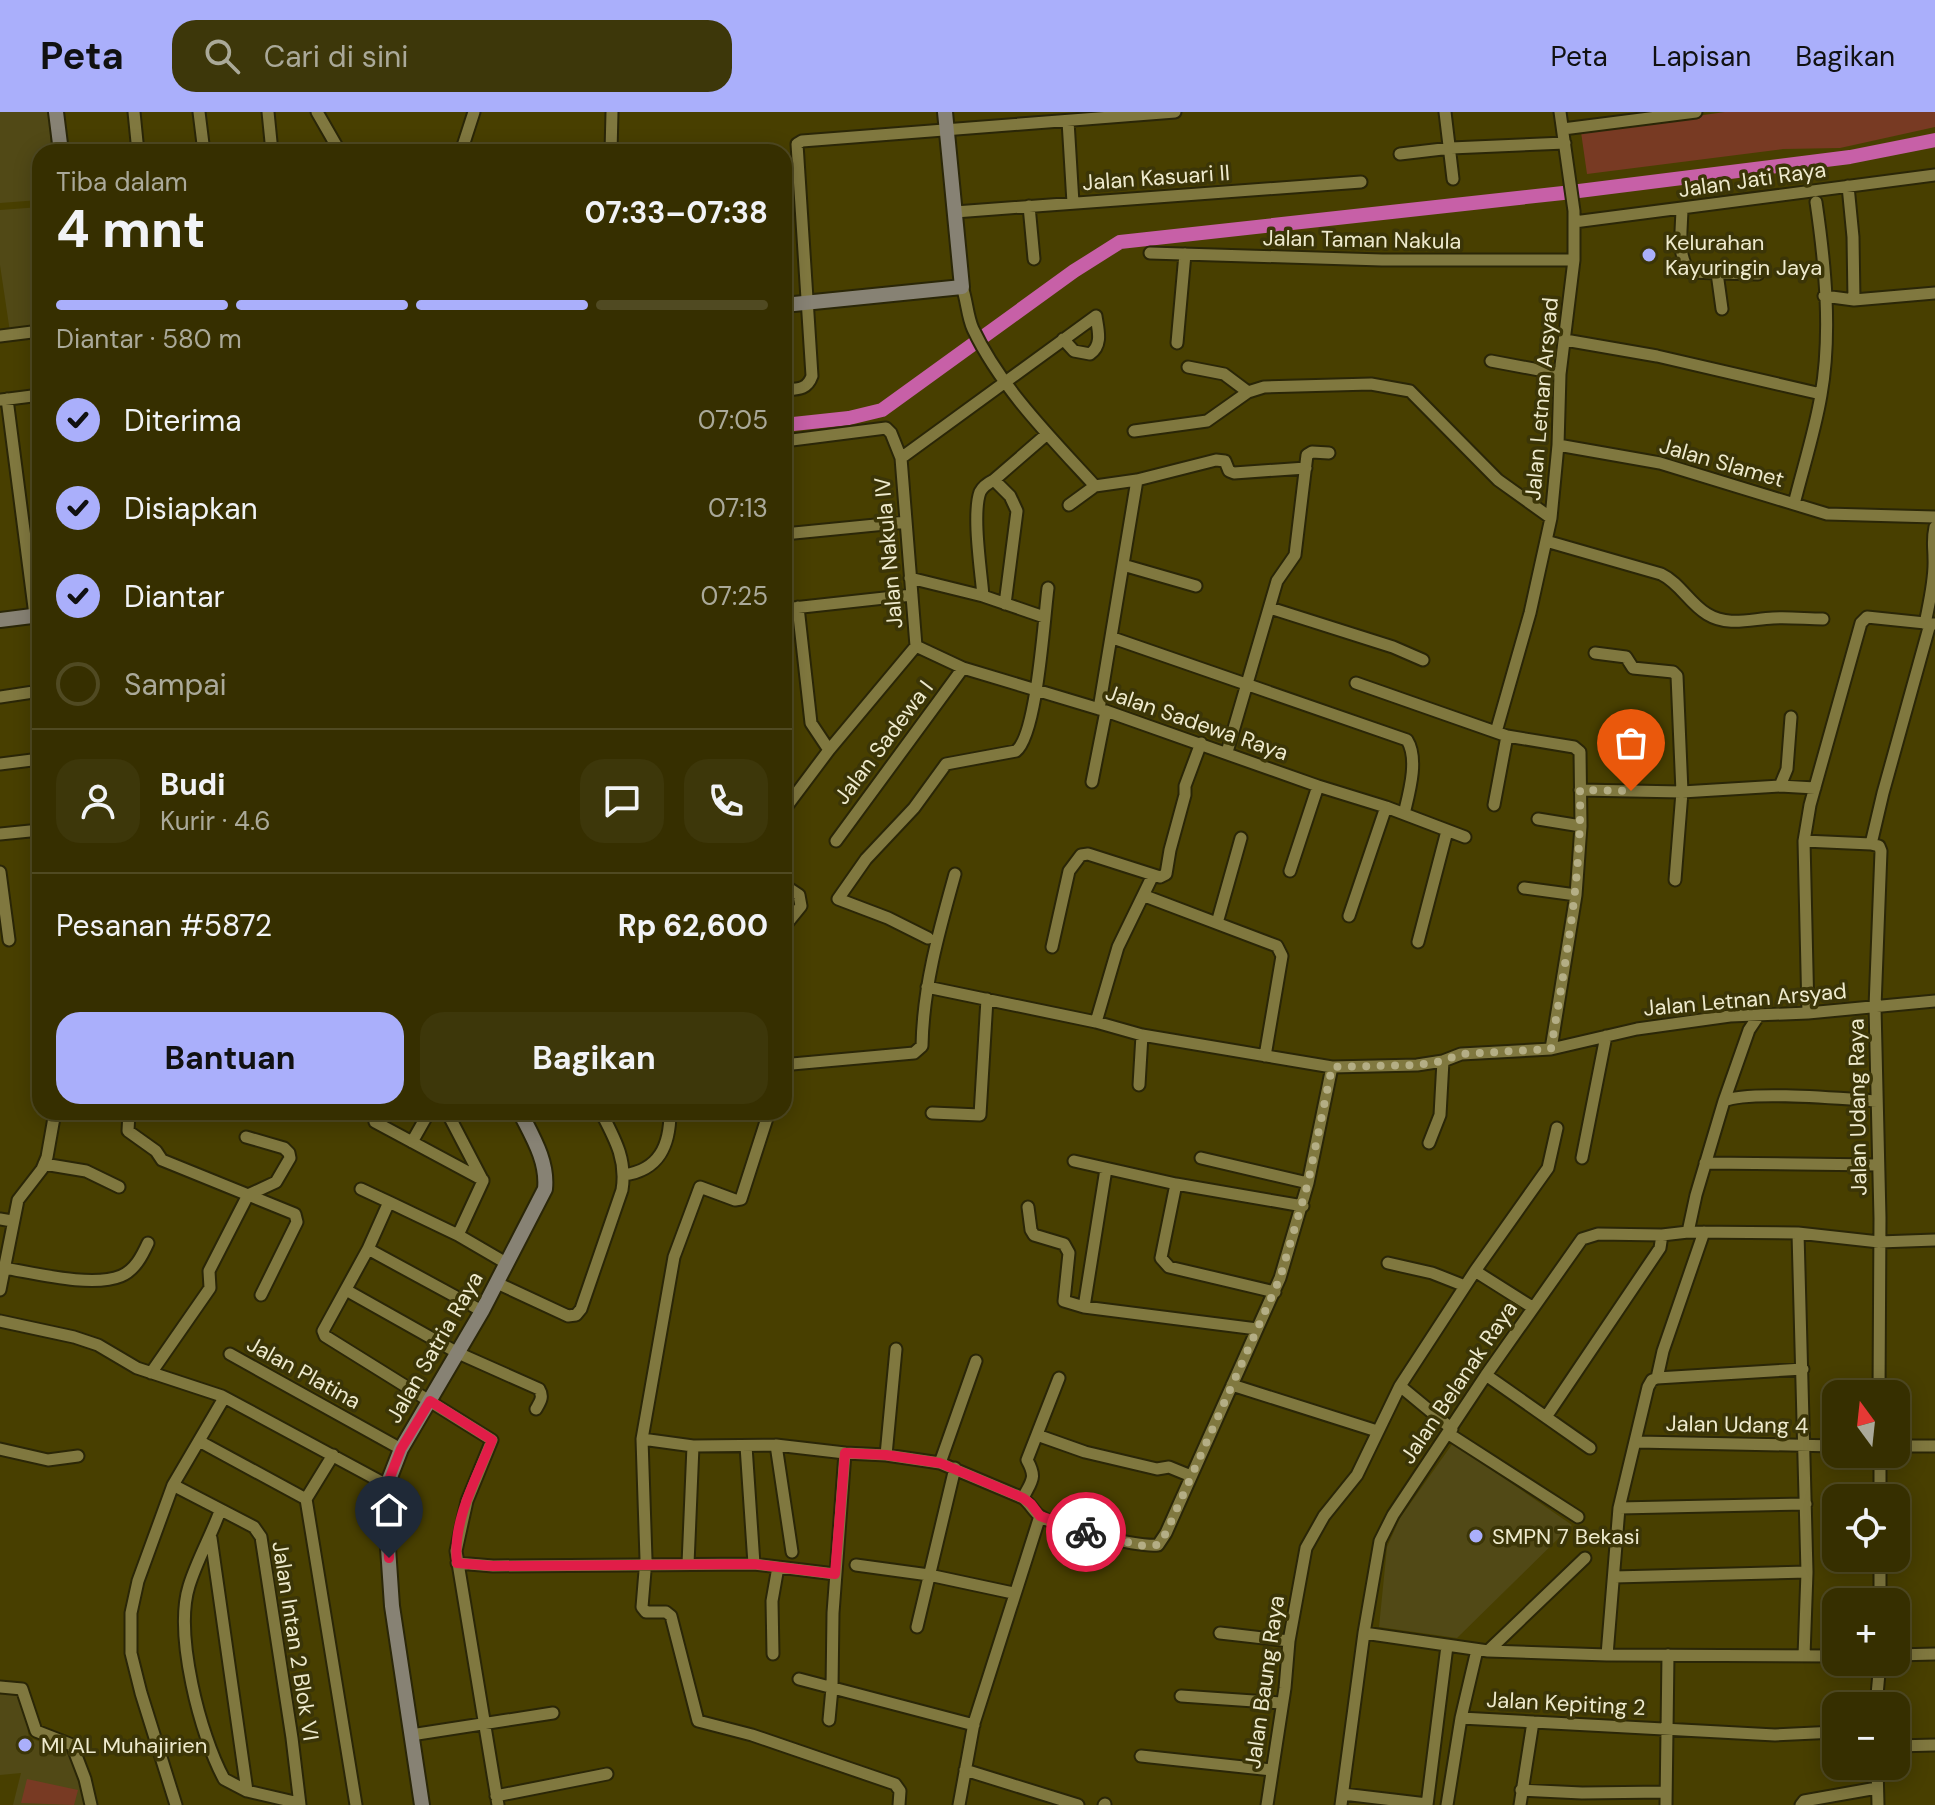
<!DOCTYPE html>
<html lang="id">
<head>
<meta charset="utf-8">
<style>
	body { margin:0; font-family:"DM Sans",sans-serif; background:#3d370a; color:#f1f3f6; height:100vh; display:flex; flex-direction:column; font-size:30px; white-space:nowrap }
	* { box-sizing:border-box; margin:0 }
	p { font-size:26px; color:#aaa999 }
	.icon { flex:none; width:44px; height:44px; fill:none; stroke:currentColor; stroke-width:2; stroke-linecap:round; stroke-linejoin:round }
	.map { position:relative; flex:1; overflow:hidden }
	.panel { position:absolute; left:32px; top:32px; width:760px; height:976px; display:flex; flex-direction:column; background:#362f00; border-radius:24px; box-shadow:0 4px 20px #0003,0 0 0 2px #504a22 }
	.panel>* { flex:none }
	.needle { width:52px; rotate:345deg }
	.fabs { position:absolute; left:1822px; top:1268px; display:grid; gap:16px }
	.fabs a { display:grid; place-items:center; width:88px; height:88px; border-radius:16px; background:#362f00; box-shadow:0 4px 20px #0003,0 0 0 2px #504a22; font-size:40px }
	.pin { position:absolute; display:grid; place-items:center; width:68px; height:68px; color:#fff; margin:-82px -34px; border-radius:50% 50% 50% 0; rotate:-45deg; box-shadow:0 0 8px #0007 }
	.pin .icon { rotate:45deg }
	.courier { position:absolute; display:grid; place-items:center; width:80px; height:80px; margin:-40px; border:6px solid #e11d48; border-radius:50%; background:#fff; color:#222; box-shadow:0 2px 10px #0007 }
	.overview em { font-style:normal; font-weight:700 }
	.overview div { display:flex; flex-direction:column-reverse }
	.overview { display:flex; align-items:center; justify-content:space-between; height:136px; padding:0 24px }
	h1 { font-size:52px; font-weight:700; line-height:60px }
	.bar { display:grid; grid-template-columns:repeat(4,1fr); gap:12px 8px; align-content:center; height:96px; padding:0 24px }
	.bar i { height:10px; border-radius:6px; background:#504a22 }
	.bar .selected { background:#aaaffb }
	.bar p { grid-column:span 4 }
	.line { display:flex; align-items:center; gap:20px; padding:0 24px; border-top:2px solid #504a22 }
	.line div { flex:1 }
	.round { display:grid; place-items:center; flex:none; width:84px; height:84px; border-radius:24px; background:#3d370a }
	ol { padding:0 24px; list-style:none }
	li { display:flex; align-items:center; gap:24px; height:88px }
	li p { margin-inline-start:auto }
	li .icon { padding:8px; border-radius:50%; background:#aaaffb; color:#111; stroke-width:4 }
	li:last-child { color:#aaa999 }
	li i { width:44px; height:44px; border:4px solid #504a22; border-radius:50% }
	.action { display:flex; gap:16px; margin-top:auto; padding:16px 24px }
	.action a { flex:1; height:92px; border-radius:24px; background:#aaaffb; color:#111; font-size:32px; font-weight:700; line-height:92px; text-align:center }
	.action a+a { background:#3d370a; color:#f1f3f6 }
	header { display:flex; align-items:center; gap:48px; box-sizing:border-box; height:112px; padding:0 40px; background:#aaaffb; color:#111 }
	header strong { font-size:38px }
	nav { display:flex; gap:44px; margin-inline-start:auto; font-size:28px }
	.search { width:560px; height:72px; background:#3d370a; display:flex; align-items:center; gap:20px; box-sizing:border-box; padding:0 28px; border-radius:24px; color:#aaa999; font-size:30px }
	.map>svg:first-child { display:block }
	.built { fill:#514916 }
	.green { fill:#783a23 }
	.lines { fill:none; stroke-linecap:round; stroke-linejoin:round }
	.canal { stroke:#c760a7; stroke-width:14 }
	.street-casing { stroke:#2a2607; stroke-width:15 }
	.secondary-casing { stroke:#2a2607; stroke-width:18 }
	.street { stroke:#80783f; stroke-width:11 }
	.secondary { stroke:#878274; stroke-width:14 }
	.done { stroke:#b4ae85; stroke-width:8; stroke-dasharray:0 14.4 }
	.route { stroke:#e11d48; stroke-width:10 }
	.poi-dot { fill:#aaaffb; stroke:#3b3507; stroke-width:3 }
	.labels { text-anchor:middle; stroke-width:7; stroke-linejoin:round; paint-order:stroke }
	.street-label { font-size:22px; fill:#eeeacd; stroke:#3b3507 }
	.poi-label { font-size:22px; fill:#eeeacd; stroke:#3b3507; text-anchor:start }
</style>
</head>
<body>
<header>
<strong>Peta</strong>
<div class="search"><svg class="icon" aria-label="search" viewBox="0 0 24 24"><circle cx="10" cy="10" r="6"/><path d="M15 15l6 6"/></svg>Cari di sini</div>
<nav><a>Peta</a><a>Lapisan</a><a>Bagikan</a></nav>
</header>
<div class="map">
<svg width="1935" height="1693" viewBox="0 0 1935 1693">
	<rect width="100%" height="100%" fill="#483f00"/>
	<path class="built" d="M0,0H49L51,40H40V88L0,91Z
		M40,95V217L10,220L0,153V98Z
		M1453,1331L1572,1413L1457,1526L1379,1515L1387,1435L1400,1406Z
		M21,1577L29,1626L73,1640L86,1693H13L21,1661L0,1663V1579Z"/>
	<path class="green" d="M1725,0H1935V15L1840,36L1783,37L1587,62L1581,20Z
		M27,1667L78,1678L74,1693L21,1691Z"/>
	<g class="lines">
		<path class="canal" d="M784,313L849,306L882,298L1074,159L1120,130L1563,81L1850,45L1935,28"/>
		<g class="street-casing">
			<path id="street" d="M134,0L138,40
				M199,0L204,40
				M268,0L272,40
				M317,0L340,40
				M1445,0L1453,67
				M1068,9L1073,91
				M1563,17L1696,0
				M461,40L474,0
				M611,40L612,0
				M1400,42L1451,36L1565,31
				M1848,74L1853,125L1854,188
				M1029,94L1034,147
				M1682,96C1682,115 1676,147 1691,160L1717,161L1722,197
				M955,100L1361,70
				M1574,110L1935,63
				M1150,141L1382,148H1574
				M1717,161L1758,162
				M962,175C967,188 967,204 973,217C1001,276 1051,326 1095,374
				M1824,184L1854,188L1935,181
				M0,224L40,219
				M1565,228L1657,244L1821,282
				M1177,231L1185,142
				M1491,249L1560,262
				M1188,255L1224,262L1248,280
				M784,278C798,277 807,278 812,264L797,32L802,29L1175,0
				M7,287L35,503
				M1,288L40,283
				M1134,319L1207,309L1248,280L1264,275L1371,272L1410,279L1498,368L1551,406
				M784,329L886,316L891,321L901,346L916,534
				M1558,333L1660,351L1827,402L1935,405
				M901,346L1096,204C1098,218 1103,233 1090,242L1074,239L1063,227
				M994,368L1010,384L1017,399L1005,492
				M1095,374L1137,368L1216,348L1225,349L1229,359L1234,361L1306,356
				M1794,392C1803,356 1815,319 1821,283C1832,221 1825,151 1816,90
				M1069,393L1095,374
				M784,422L906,410
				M1546,429L1661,462C1680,471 1689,491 1707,502C1728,515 1751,507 1773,506C1790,505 1807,507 1823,507
				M1123,453L1196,474
				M910,466L983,484L1044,505
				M983,484C981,459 972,402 980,380C983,374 988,371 994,368L1047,322
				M798,495L811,611L829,638
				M1270,496L1393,535L1423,548
				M784,497L912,483
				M1925,512C1929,491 1935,468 1934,447C1934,434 1932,429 1935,415
				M1113,526L1407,628C1419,647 1409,681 1404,702
				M916,534L963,556L1106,599L1318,674L1386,695L1465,725
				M1595,541L1626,545L1633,556L1673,560L1677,564L1682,680L1675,768
				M1356,571L1507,624L1574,635L1580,640L1581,714L1576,783L1551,937
				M0,585L40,579
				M1099,597L1137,368
				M1496,620L1530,501L1551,406L1558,333L1560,262L1574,148V99L1560,0
				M1227,640L1277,469L1295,443L1307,343L1312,340L1329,341
				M0,652L40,647
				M1092,670L1106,599
				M1780,674L1815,676
				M1580,678L1682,680L1780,674L1787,657L1791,605
				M1494,693L1507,624
				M784,698L829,638L916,534
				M1538,707L1581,714
				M0,722L40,718
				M836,729L963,556
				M1804,729L1871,732L1879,734L1881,739L1875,895L1880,1106L1879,1282
				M1871,732L1883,681L1930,512
				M1290,759L1318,674
				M0,760L9,828
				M784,773L799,783L801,794L784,815
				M1524,776L1576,783
				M1145,784L1277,834L1282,844L1265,944
				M1349,804L1386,695
				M1217,811L1241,726
				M928,826L888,806L838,787L866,747L914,696L946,652L1016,639C1037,623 1044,506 1048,476
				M1418,830L1447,719
				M1052,835L1069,759L1081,743L1088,742L1160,765L1166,762L1170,738L1185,683V674L1201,631
				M927,875L1096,910L1142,923L1332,955L1417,953L1443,949L1461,942L1551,937L1637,917L1730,904L1808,901L1935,889
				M1808,901L1804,729L1810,693L1861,511L1867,505L1935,512
				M1096,910L1118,835L1153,763
				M784,956L792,952L914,941L922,934C923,875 939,819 955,762
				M1139,973L1142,923
				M1724,989L1749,918L1759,903
				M129,1000L128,1019L156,1039L162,1048L295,1102L297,1110L261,1183
				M447,1000L483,1069L458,1123
				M769,1000L741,1087L735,1088L700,1075L674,1145L642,1327L646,1447L642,1495L646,1500H666L671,1504L698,1609L752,1623L895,1672L900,1679L899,1693
				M932,1001L980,1003L987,887
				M375,1010L483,1068
				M412,1030L429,1000
				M1429,1031L1440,1003L1443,949
				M1201,1046L1308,1071
				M1582,1046L1606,924
				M1074,1049L1176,1072L1303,1094
				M1705,1051L1878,1053
				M44,1052L86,1059L119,1075
				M624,1063C659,1058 670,1034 670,1000
				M1176,1072L1161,1146L1169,1155L1275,1180
				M361,1077L389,1090
				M1028,1095L1031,1118L1034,1123L1064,1132L1069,1141L1064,1189L1084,1195L1257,1217
				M0,1107L12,1109
				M1688,1120L1696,1083L1724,989C1747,978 1846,987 1877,989
				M1798,1121L1807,1460L1804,1544
				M368,1137L482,1199
				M1388,1151L1432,1161L1465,1174
				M4,1156C35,1161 92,1176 121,1164C135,1158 142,1144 148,1131
				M1475,1159L1532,1195
				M497,1171L568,1204L576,1203L581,1197L622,1078C627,1048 615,1027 601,1000
				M0,1178L18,1088L42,1057L47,1045L55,1000
				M346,1178L458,1241L539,1277C544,1285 540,1290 536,1297
				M1084,1195L1106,1057
				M0,1209L74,1225L98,1233L137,1256L222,1284L387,1373
				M230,1242L401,1337
				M151,1261L210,1176L209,1159L248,1083L276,1070L290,1046L289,1041L284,1036L246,1025
				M1486,1263L1590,1336
				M1657,1266L1803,1257
				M1232,1273L1377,1319
				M1400,1274L1452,1317
				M1546,1305L1660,1136L1662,1123
				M1449,1322L1578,1405
				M1037,1323L1085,1340L1157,1357L1169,1355L1191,1364
				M642,1327L693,1334L776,1333L845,1341
				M199,1329L306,1387L356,1693
				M1637,1330L1836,1334
				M776,1333L792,1440
				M746,1334L754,1452
				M1896,1334H1935
				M0,1337L48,1348L78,1344
				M1880,1342V1386
				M886,1343L940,1351L1023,1386C1030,1391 1034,1400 1040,1404C1057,1416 1138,1435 1158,1433L1166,1421L1280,1166L1308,1071L1332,955
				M940,1351L976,1249
				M173,1373L254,1415L261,1425L292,1626L300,1693
				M1023,1386C1032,1368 1037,1366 1027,1348L1059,1266
				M306,1387L333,1343
				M1619,1396L1806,1392
				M220,1399C211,1424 197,1448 189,1474C174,1522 200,1623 224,1667L247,1679L299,1691
				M211,1426L247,1679
				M1880,1446V1490
				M457,1451L493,1454L754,1452L835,1462
				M688,1452L693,1334
				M856,1453L929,1463L1013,1481
				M1614,1465L1807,1460
				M917,1515L955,1356
				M1220,1521L1289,1529
				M1364,1521L1488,1539L1607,1543L1836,1544
				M1488,1539L1585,1446
				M773,1542L772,1489L778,1455
				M1607,1543L1619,1396L1648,1275L1652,1268L1657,1266L1663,1239L1704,1120
				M1896,1543L1935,1542
				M799,1567L974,1613
				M0,1575L22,1577L36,1619L72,1633L85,1667L91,1693
				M1181,1584L1282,1591
				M1876,1594L1880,1550
				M1461,1606L1775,1623L1836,1620
				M829,1608L832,1576L833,1501L845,1341L886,1343L896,1237
				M411,1623L553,1601
				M1896,1634L1935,1633
				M1141,1644L1272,1658
				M1877,1654L1878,1693
				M965,1658L1078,1693
				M1521,1678L1582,1681L1665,1680
				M1343,1682L1427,1692
				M496,1684L607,1662
				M176,1693L141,1581L131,1541V1501L138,1469L173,1373L224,1286
				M498,1693L456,1439L467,1389L492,1328L325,1224L323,1219L368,1137L389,1090L458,1123L506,1151
				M959,1693L974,1611L1040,1404
				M1104,1693L1105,1692
				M1267,1693L1285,1576L1289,1529L1306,1436L1324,1404L1357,1363L1400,1274L1475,1159L1548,1056L1557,1016
				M1341,1693L1364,1521L1380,1429L1393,1403L1486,1263L1582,1127L1598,1122L1662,1123L1688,1120L1798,1121L1879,1130L1935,1128
				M1427,1693L1447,1534
				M1447,1693L1461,1606L1477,1538
				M1520,1693L1533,1610
				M1666,1693L1668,1543
				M1801,1693L1804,1689L1877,1676"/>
		</g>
		<g class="secondary-casing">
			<path id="secondary" d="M56,0L61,40
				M784,193L962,175L945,0
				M0,508L40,503
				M422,1693L392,1494L387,1421V1373L401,1337L482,1199L545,1077C548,1049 532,1024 520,1000"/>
		</g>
		<use href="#street" class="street"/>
		<use href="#secondary" class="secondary"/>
	</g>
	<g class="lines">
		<path class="done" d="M1086,1420L1144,1434L1158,1433L1166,1421L1280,1166L1308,1071L1332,955L1417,953L1443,949L1461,942L1551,937C1565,851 1582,765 1580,678L1631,679"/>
		<path class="route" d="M389,1446L387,1373L401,1337L430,1289L492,1328C477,1366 452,1408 457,1451L493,1454L754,1452L835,1462L845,1341L886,1343L940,1351L1023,1386L1031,1392L1040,1404L1086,1420"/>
	</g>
	<g class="poi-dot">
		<circle cx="1649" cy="143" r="8"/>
		<circle cx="1476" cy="1424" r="8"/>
		<circle cx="25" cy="1633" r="8"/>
	</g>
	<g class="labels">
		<g class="street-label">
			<text transform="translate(1156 65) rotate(-4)" y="8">Jalan Kasuari II</text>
			<text transform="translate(1752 67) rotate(-8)" y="8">Jalan Jati Raya</text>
			<text transform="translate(1362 127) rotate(1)" y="8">Jalan Taman Nakula</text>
			<text transform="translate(1541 287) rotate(-85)" y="8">Jalan Letnan Arsyad</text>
			<text transform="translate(1722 350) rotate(16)" y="8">Jalan Slamet</text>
			<text transform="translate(888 441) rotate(-95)" y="8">Jalan Nakula IV</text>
			<text transform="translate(1197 610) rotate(19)" y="8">Jalan Sadewa Raya</text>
			<text transform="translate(883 630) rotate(-53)" y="8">Jalan Sadewa I</text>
			<text transform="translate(1745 887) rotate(-5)" y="8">Jalan Letnan Arsyad</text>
			<text transform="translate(1857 995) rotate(-91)" y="8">Jalan Udang Raya</text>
			<text transform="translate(434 1235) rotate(-60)" y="8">Jalan Satria Raya</text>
			<text transform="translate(304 1260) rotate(29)" y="8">Jalan Platina</text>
			<text transform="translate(1458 1270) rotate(-56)" y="8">Jalan Belanak Raya</text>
			<text transform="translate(1737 1312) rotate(1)" y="8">Jalan Udang 4</text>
			<text transform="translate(296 1529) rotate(81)" y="8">Jalan Intan 2 Blok VI</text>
			<text transform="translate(1264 1570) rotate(-82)" y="8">Jalan Baung Raya</text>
			<text transform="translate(1566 1591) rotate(3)" y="8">Jalan Kepiting 2</text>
		</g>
		<g class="poi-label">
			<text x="1665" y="138">Kelurahan<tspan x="1665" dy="25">Kayuringin Jaya</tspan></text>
			<text x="1492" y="1432">SMPN 7 Bekasi</text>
			<text x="41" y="1641">MI AL Muhajirien</text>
		</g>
	</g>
</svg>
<div class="fabs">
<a><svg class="needle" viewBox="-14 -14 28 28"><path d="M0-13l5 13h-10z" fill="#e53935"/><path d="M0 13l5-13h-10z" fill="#aaa999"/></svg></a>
<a><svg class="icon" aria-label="locate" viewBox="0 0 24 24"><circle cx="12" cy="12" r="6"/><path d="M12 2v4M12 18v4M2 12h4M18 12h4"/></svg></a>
<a>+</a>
<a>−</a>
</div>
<div class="pin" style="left:1631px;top:679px;background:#ea580c"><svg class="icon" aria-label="bag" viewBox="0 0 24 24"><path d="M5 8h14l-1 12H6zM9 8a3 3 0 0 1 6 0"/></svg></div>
<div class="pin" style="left:389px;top:1446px;background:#1f2937"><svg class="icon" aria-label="home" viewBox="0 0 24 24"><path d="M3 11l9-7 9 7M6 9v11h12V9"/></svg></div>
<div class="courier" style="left:1086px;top:1420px"><svg class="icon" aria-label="bike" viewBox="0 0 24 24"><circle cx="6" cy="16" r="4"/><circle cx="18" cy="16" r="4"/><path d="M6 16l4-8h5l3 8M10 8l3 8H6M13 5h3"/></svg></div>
<section class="panel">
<div class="overview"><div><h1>4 mnt</h1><p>Tiba dalam</p></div><em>07:33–07:38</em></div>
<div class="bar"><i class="selected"></i><i class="selected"></i><i class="selected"></i><i></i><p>Diantar · 580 m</p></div>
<ol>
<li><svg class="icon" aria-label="check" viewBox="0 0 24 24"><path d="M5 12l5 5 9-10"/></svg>Diterima<p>07:05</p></li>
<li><svg class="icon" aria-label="check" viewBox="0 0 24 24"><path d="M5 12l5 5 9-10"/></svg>Disiapkan<p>07:13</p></li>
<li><svg class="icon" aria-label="check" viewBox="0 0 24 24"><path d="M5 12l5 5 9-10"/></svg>Diantar<p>07:25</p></li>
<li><i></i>Sampai</li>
</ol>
<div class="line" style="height:144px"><a class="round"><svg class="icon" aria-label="person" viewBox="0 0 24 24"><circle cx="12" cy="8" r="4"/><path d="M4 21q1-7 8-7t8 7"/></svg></a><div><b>Budi</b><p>Kurir · 4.6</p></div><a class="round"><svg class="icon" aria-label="chat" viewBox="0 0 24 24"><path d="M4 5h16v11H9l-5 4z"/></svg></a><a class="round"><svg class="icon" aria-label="phone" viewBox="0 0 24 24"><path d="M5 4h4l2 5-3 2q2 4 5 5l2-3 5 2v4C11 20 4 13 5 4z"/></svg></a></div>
<div class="line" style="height:104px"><div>Pesanan #5872</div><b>Rp 62,600</b></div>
<div class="action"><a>Bantuan</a><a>Bagikan</a></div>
</section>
</div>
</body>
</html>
